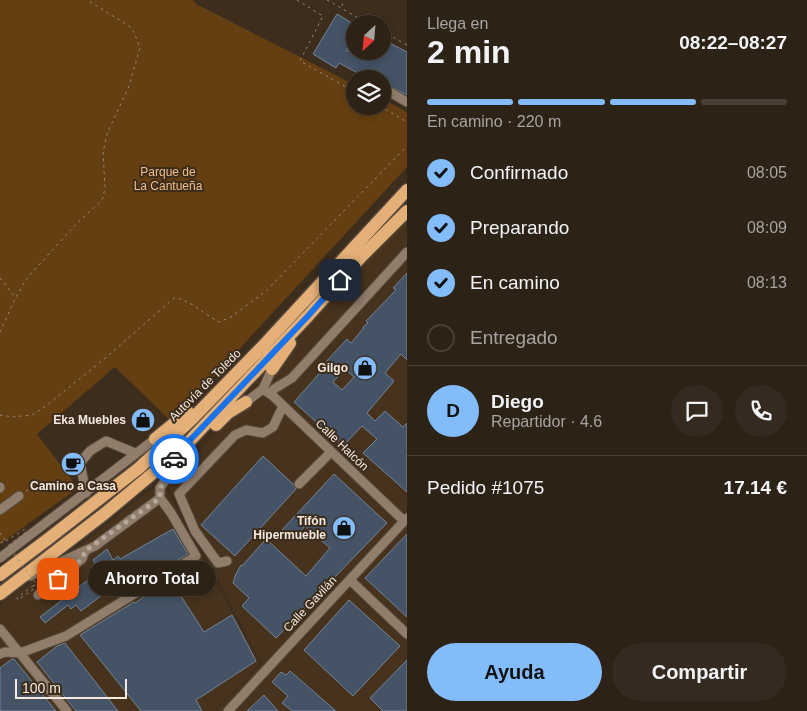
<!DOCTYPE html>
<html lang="es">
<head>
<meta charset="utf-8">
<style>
	body { margin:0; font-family:Arial,sans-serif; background:#352a1f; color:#f1f3f6; height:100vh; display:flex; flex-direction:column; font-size:19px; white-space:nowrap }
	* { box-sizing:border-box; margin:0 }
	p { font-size:16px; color:#a7a4a1 }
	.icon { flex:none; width:28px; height:28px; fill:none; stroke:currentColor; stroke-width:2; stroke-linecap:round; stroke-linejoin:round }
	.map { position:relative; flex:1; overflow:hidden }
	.details { display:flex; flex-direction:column; background:#2d2216; width:400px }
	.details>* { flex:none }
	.needle { width:32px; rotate:206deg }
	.controls { position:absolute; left:346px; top:15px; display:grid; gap:10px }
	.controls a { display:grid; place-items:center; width:45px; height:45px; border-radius:50%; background:#2d2216; box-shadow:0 2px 8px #0003,0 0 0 1px #483f35; font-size:25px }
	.scale { position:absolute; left:15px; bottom:12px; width:112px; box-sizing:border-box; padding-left:5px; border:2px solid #f5eae0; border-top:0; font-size:14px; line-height:18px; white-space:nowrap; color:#f5eae0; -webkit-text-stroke:4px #3c2d1d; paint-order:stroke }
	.pin { position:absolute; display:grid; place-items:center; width:42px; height:42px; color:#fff; margin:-21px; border-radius:10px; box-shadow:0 2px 8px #0006 }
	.courier { position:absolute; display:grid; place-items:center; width:50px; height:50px; margin:-25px; border:4px solid #1a73e8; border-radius:50%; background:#fff; color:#222; box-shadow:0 1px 6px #0007 }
	.bubble { position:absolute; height:35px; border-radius:18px; background:#2d2216; box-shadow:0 2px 8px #0003,0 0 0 1px #483f35; font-size:16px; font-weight:700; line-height:35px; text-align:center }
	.headline em { font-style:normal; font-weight:700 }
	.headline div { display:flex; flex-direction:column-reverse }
	.headline { display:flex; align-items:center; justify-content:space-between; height:85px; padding:0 20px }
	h1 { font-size:32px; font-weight:700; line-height:38px }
	.bar { display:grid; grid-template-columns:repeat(4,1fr); gap:8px 5px; align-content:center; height:60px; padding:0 20px }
	.bar i { height:6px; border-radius:4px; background:#483f35 }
	.bar .active { background:#83bcfb }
	.bar p { grid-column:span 4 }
	.line { display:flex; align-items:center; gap:12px; padding:0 20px; border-top:1px solid #483f35 }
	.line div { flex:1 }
	.round { display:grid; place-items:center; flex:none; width:52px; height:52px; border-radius:26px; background:#352a1f }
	ol { padding:0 20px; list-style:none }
	li { display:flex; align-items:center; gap:15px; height:55px }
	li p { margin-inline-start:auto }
	li .icon { padding:5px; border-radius:50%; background:#83bcfb; color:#111; stroke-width:4 }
	li:last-child { color:#a7a4a1 }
	li i { width:28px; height:28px; border:2px solid #483f35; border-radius:50% }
	.action { display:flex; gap:10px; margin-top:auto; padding:10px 20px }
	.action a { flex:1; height:58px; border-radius:30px; background:#83bcfb; color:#111; font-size:20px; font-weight:700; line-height:58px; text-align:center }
	.action a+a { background:#352a1f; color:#f1f3f6 }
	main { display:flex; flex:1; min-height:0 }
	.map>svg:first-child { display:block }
	.built { fill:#47331d }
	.green { fill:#653f12 }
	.building { fill:#445365; stroke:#738497; fill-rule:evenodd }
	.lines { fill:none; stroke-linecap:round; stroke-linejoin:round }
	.minor-casing { stroke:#55483a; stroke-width:11 }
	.highway-casing { stroke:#55483a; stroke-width:15 }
	.path { stroke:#978a7c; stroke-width:1; stroke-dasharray:2.5 4; stroke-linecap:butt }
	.minor { stroke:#907d6b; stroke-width:9 }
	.highway { stroke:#e5b078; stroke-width:12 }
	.path-bridge { stroke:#978a7c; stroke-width:1; stroke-dasharray:2.5 4; stroke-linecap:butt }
	.done { stroke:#b4a89c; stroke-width:5; stroke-dasharray:0 9 }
	.route { stroke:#1a73e8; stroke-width:6 }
	.labels { text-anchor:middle; stroke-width:4; stroke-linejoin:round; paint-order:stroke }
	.park-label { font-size:12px; fill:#f3be86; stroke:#3c2d1d }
	.poi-label { font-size:12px; font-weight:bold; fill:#f5eae0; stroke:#3c2d1d; text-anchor:end }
	.street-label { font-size:12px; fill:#f5eae0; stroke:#3c2d1d }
</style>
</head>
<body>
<main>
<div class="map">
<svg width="407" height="711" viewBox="0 0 407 711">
	<rect width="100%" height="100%" fill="#3c2d1d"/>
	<path class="built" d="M407,217V711H217V709L262,664L167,484L228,422L265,369Z
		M165,486L260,664L216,709V711H0V605L74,550L145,493Z"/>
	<path class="green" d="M0,0H193L196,4L355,85V106H382L383,99L407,112V167L172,422L115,367L37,434L78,488L0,544Z"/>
	<path class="building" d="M337,14L355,25V37L346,51H382V39L407,52V95L382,82V79H369L339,63L336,68L313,54Z
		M407,273V360L401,354L385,373L394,381L367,413L375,421L385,411L403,427L407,423V492L363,453L377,439L362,426L343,446L294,402L325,367L323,365L347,339L351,343L363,329V327L368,323L366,321L396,290L393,288ZM345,369L354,377L342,390L333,382Z
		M263,456L293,484L296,489L235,556L201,525Z
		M334,474L387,523L276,638L242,606L249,598L233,583L236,574L241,565L242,566L266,539L306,576L330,548L305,526L293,540L282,530Z
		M173,529L188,554L130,588L123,579L81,611L76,605L71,609L68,605L45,623L40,617L97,573L93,568L96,565L93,560L107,549L113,560L118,556L120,559Z
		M407,534V617L365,578Z
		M170,579L204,632L232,615L256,661L196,700L202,711H141L80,635L134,602L135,603Z
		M349,600L400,646L353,696L304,650Z
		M65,643L118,711H76L37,662L57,646Z
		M12,659H14L56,711H0V668Z
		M407,660V711H383L370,698Z
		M290,671L336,711H292L282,703L288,696L272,682L281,672L286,675Z
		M264,695L278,711H247Z"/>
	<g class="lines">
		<g class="minor-casing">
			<path id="minor" d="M388,91L407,102
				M263,389L273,396L404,521
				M270,394L274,389L292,378L407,252
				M246,402L263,389L272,369
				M299,484L331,452
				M0,487V488
				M86,493L80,463L90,451L106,441L135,453
				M0,510L19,496
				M0,558L155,439
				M227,561L218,563L195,531L179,494L235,435L246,430L263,433L273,427L283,406
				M30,576L95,546L160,498
				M350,580L407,634
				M38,595L82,559L85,551
				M0,629L67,711
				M0,654L5,652L20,653L66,636L196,556L171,513L160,498V488L171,472L175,456
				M228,711L407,518"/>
		</g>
		<g class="highway-casing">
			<path id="highway" d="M272,369L290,343
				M216,425L228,413L246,402
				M155,439L188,412
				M0,575L48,539L139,468L191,420L263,346L407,190
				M0,594L104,514L182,449L308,316L362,256L407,211"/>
		</g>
		<path class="path" d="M297,0L323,16L300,61L355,92
			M327,0L369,24
			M342,6L344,0
			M382,31L407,45
			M380,106L407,122
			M0,278L15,297
			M0,332L15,299L27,278L78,222L97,205L103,198L105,187L103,152L107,134L129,86L140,48L134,32L129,26L87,0
			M0,415L13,417L32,415L46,406L109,355L174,298C189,299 204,314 219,322L231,317L266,291L407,146
			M26,491C40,481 50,489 65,489C69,489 73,487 77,486
			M0,533L6,541L0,543
			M33,586L41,582"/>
		<use href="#minor" class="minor"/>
		<use href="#highway" class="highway"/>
		<path class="path-bridge" d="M6,541L25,529L26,532L8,546L38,586L18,600L17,598L33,586"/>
	</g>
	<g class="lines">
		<path class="done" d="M58,579L82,559L85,551L160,498V488L171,472L174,459"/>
		<path class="route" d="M174,459L175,456L308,316L340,280"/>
	</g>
	<defs>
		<g id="shop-disc" transform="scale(1.25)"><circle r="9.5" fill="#83bcfb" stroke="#3c2d1d"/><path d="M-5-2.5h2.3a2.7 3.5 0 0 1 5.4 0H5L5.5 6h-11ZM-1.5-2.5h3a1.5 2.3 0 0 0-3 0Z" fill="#111"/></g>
		<g id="cafe-disc" transform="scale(1.25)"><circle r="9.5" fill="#83bcfb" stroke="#3c2d1d"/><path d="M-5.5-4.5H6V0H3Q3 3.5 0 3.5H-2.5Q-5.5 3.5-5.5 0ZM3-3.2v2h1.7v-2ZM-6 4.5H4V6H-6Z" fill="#111"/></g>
	</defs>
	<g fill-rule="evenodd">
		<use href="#shop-disc" x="365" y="368"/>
		<use href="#shop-disc" x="143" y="420"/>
		<use href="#cafe-disc" x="73" y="464"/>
		<use href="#shop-disc" x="344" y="528"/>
	</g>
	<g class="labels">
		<g class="park-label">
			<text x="168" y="176">Parque de<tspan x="168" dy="14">La Cantueña</tspan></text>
		</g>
		<g class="poi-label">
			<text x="348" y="372">Gilgo</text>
			<text x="126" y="424">Eka Muebles</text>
			<text x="73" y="490" text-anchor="middle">Camino a Casa</text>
			<text x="326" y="525">Tifón<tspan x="326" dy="14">Hipermueble</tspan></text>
		</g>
		<g class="street-label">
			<text transform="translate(205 385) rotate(-45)" y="4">Autovía de Toledo</text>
			<text transform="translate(342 445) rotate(44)" y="4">Calle Halcón</text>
			<text transform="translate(310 604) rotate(-47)" y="4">Calle Gavilán</text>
		</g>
	</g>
</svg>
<div class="controls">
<a><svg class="needle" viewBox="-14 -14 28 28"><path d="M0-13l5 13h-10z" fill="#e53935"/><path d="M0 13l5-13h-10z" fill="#a7a4a1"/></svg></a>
<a><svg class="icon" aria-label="layers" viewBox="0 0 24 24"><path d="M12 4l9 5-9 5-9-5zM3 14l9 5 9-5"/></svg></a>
</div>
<div class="scale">100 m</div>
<div class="pin" style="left:58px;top:579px;background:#ea580c"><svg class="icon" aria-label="bag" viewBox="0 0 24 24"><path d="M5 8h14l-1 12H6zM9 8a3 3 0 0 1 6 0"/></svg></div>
<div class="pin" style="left:340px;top:280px;background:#1f2937"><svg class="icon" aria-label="home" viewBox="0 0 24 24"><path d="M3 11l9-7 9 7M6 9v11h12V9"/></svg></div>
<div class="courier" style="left:174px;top:459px"><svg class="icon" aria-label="car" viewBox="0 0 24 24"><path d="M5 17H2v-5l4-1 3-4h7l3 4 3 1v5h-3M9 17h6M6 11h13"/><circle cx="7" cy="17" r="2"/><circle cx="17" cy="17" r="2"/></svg></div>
<div class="bubble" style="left:88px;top:561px;width:128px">Ahorro Total</div>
</div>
<section class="details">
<div class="headline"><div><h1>2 min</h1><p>Llega en</p></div><em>08:22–08:27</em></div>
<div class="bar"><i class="active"></i><i class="active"></i><i class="active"></i><i></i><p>En camino · 220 m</p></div>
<ol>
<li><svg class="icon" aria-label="check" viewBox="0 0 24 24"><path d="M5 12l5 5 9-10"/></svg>Confirmado<p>08:05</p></li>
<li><svg class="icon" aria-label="check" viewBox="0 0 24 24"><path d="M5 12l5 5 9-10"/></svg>Preparando<p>08:09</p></li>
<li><svg class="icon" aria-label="check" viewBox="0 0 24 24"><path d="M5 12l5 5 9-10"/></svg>En camino<p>08:13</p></li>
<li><i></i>Entregado</li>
</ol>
<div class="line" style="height:90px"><b class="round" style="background:#83bcfb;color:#111">D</b><div><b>Diego</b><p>Repartidor · 4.6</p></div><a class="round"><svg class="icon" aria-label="chat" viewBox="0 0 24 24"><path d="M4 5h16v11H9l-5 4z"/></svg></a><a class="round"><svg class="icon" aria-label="phone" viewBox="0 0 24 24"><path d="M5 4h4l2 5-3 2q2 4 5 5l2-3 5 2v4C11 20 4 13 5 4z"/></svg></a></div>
<div class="line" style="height:65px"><div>Pedido #1075</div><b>17.14 €</b></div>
<div class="action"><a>Ayuda</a><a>Compartir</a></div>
</section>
</main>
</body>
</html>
